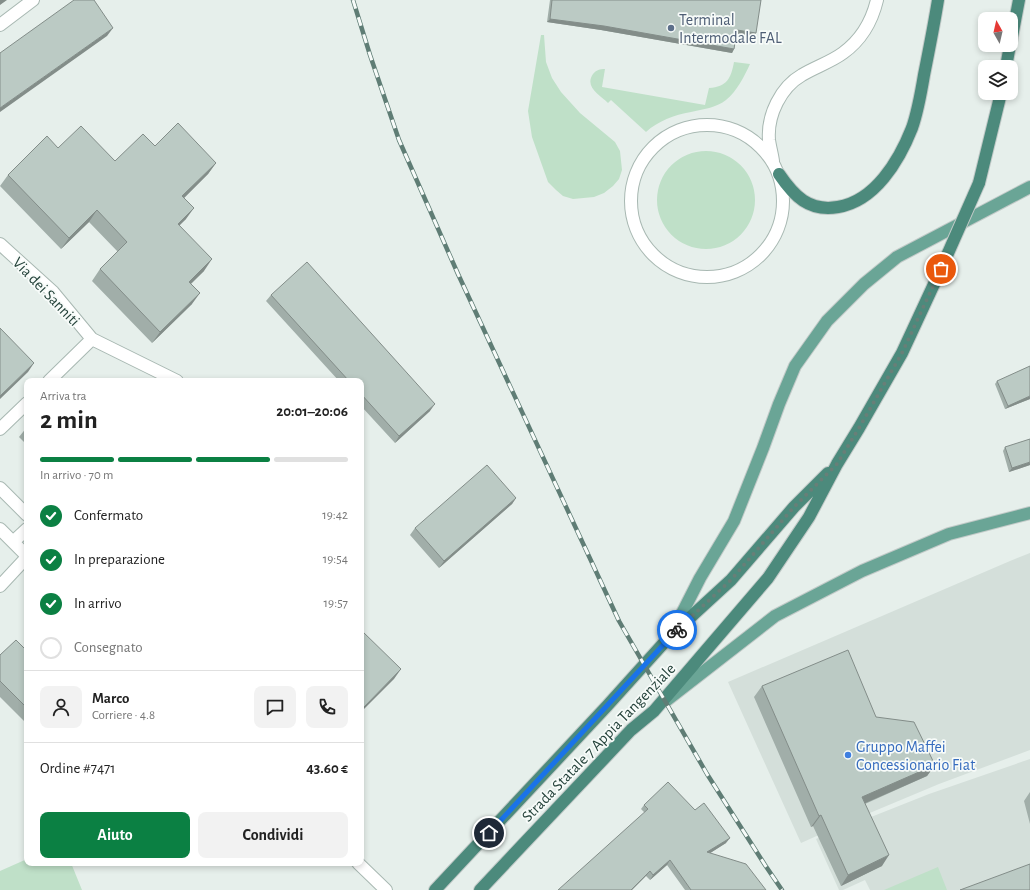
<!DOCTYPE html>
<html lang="it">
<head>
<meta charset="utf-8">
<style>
	body { margin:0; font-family:"Alegreya Sans",sans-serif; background:#f2f2f2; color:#222; height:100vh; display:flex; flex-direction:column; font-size:15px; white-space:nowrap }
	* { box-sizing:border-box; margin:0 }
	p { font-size:13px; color:#767676 }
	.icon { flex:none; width:22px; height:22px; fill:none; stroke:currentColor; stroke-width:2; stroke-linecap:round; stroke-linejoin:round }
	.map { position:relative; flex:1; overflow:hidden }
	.drawer { position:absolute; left:24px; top:378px; width:340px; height:488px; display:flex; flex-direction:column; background:#fff; border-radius:8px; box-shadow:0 2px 6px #0003 }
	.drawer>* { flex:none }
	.needle { width:26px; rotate:352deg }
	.buttons { position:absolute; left:978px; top:12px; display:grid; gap:8px }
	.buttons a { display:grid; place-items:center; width:40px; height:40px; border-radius:8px; background:#fff; box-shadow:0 2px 6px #0003; font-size:20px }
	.pin { position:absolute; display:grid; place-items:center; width:34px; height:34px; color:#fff; margin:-17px; border:2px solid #fff; border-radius:50%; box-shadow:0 1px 4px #0007 }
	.courier { position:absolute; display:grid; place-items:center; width:40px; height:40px; margin:-20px; border:3px solid #1a73e8; border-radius:50%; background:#fff; color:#222; box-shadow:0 1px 5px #0007 }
	.head em { font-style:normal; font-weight:700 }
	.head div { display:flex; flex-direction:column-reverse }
	.head { display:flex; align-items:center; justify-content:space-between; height:68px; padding:0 16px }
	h1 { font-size:26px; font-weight:700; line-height:30px }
	.bar { display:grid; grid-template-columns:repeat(4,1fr); gap:6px 4px; align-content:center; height:48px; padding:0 16px }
	.bar i { height:5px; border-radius:3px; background:#e0e0e0 }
	.bar .selected { background:#0b8043 }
	.bar p { grid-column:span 4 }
	.line { display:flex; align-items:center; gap:10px; padding:0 16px; border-top:1px solid #e0e0e0 }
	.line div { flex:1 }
	.round { display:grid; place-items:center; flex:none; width:42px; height:42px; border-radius:8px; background:#f2f2f2 }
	ol { padding:0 16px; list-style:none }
	li { display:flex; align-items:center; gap:12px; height:44px }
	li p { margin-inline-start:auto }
	li .icon { padding:4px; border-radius:50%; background:#0b8043; color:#fff; stroke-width:4 }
	li:last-child { color:#767676 }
	li i { width:22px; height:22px; border:2px solid #e0e0e0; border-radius:50% }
	.button { display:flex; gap:8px; margin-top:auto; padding:8px 16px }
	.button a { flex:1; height:46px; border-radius:8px; background:#0b8043; color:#fff; font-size:16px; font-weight:700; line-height:46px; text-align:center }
	.button a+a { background:#f2f2f2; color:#222 }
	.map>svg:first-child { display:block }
	.built { fill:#d4dfda }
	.green { fill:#bfe0c8 }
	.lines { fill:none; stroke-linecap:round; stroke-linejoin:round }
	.minor-casing { stroke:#a8b8b2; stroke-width:14 }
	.primary-casing { stroke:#c2cac8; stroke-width:14 }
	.trunk-casing { stroke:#c2cac8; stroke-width:14 }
	.minor { stroke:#fff; stroke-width:12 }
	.primary { stroke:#6aa596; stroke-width:12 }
	.trunk { stroke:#4c8a7c; stroke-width:12 }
	.rail-casing { stroke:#5f7d75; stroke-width:4.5 }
	.rail { stroke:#f7fbf9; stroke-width:3; stroke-dasharray:9; stroke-linecap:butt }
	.trunk-bridge-casing { stroke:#c2cac8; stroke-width:14; stroke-linecap:butt }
	.trunk-bridge { stroke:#4c8a7c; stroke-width:12 }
	.wall { fill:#a1aea9 }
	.shaded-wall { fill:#838d89 }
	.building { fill:#bbcac4; stroke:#838d89 }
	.done { stroke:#687f78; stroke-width:4; stroke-dasharray:0 7.2 }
	.route { stroke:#1a73e8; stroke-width:5 }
	.service-dot { fill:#5c6f8a; stroke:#f7fbf9; stroke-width:1.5 }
	.shop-dot { fill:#3f7fe0; stroke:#f7fbf9; stroke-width:1.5 }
	.labels { text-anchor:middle; stroke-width:3.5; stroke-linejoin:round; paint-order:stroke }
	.service-label { font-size:16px; fill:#4e5e75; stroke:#f7fbf9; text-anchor:start }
	.street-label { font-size:16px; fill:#24423a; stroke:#f7fbf9 }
	.shop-label { font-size:16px; fill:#366cbe; stroke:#f7fbf9; text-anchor:start }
</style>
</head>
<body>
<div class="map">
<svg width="1030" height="890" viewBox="0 0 1030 890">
	<rect width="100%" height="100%" fill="#e6efeb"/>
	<path class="built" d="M1030,553V750L939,784L841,825L801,843L728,682L1010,561Z
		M1030,759V890H870L865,880L843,890H839L816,839L861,819V821L929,794Z"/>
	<path class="green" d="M541,35H544L546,62L552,78L561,92L580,113L615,142L620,151L622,170L619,179L613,186L604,193L594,197L573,199L563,196L556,190L548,182L532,137L528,111Z
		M734,62L750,64C744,77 737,91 726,100C716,108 703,109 691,112C674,115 658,121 646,132L611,100L608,103C600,95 584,87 593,74C596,70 600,69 605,69L602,87L705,105L709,88C727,87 731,78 734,62Z
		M657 200a49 49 0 1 1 98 0a49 49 0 1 1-98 0Z
		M27,859V863H71L82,890H0V871Z
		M938,867L947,890H884Z"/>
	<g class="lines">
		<g class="minor-casing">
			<path id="minor" d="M0,25L33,0
				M631 201a76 76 0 1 1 152 0a76 76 0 1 1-152 0Z
				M773,161C772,154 770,147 769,140C767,115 781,87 802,75C815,67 831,62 843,53C861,40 872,21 877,0
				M0,244L53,292L92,339L177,381
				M49,381L92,339
				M0,429L27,403
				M0,488L27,515
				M0,529L27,556
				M13,542L27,529
				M0,586L27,557
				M358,863L386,890"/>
		</g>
		<g class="primary-casing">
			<path id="primary" d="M672,633L700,578L734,521L763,448L779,404L795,366L827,321L864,284L897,257L1030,187
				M667,700L775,616L862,571L949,534L1030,513"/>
		</g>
		<g class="trunk-casing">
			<path id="trunk" d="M1011,42L1019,0
				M1006,67L1010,45
				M779,174C794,196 809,212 838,207C875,201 899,161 912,128C918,111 921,93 924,75C929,50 934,25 938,0
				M979,183L1001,93
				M435,890L607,706L671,635L731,580L794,507L828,473
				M480,890L631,730L654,711L768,578L809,517L837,464L859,428L902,353L941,269"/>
		</g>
		<use href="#minor" class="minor"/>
		<use href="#primary" class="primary"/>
		<use href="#trunk" class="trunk"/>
		<g class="rail-casing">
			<path id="rail" d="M353,0L370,55L399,140L458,274L619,621L707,774L765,865L782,890"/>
		</g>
		<use href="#rail" class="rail"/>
		<g class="trunk-bridge-casing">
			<path id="trunk-bridge" d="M941,269L979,183"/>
		</g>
		<use href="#trunk-bridge" class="trunk-bridge"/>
	</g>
	<path class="wall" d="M550,0H761L753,36L737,34L734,49L732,53L601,30L547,22Z
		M155,146L216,163L208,174L184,198L186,219L179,225L204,271L191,284L192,304L152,343L92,281L100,269L118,252L89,222L61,249L0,186L8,175L58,148L115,161Z
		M271,295L430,411L395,443L361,406V381H339L266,301Z
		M997,381L1030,399L1005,409L995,384Z
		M27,427V445L19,437Z
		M1005,447L1030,465L1009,472L1003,451Z
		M516,498L512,504L439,568L410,535L415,528Z
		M27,651V724L0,697V655Z
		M762,686L876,717L935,765L927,776L865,804L882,866L841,886L813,826L811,827L754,697Z
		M1030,792V824L1024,801Z
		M644,805L726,843L710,853L766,890H685L667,865L650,880L646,876L644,812L641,809Z"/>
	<path class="shaded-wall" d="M0,0H7L0,5Z
		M550,19L604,26L734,49L732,53L601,30L547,22Z
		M113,28L107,36L0,112V108Z
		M737,30L756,33L753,36L735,33Z
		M216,163L208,174L174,208L182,196Z
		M194,208L186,219L170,235L178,224Z
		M97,210L89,222L61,249L69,238Z
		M212,259L204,271L181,293L189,282Z
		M200,293L192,304L152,343L160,332Z
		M34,363L28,372L0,399V396Z
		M1030,396V399L1005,409L1008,406Z
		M435,404L430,411L395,443L399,436Z
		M1030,462V465L1009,472L1012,468Z
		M516,498L512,504L439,568L444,561Z
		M401,669L394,679L361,712V710L363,708Z
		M935,765L927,776L854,808L862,797Z
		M821,815L813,826L811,827L819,816Z
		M730,838L726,843L704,857L707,852Z
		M889,855L882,866L841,886L848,875Z
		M670,860L667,865L650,880L653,875Z
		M650,871L646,876L632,890H631Z"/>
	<path class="building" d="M74,0H94L113,28L0,108V53Z
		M552,0H761L756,33L737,30L734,49L604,26L550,19Z
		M178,123L216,163L182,196L194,208L178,224L212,259L189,282L200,293L160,332L100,269L127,242L97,210L69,238L8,175L47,136L58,148L81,126L115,161L143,134L155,146Z
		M307,262L435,404L399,436L361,394V381H349L271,295Z
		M0,328L34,363L0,396Z
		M1030,366V396L1008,406L997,381Z
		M1030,439V462L1012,468L1005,447Z
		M487,465L516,498L444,561L415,528Z
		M361,630L401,669L363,708L361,706Z
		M16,640L27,651V708L0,681V655Z
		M848,650L876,717L914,722L935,765L862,797L889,855L848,875L821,815L819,816L762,686Z
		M668,782L695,810L704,803L730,838L707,852L746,864L766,890H691L670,860L653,875L650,871L631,890H558L648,809L644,805Z
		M1030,864V890H960Z"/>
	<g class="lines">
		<path class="done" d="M677,630L731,580L794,507L837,464L859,428L902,353L941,269"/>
		<path class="route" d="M489,833L677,630"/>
	</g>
	<circle class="service-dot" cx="671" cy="28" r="4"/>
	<circle class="shop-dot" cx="848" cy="755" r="4"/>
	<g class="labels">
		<g class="service-label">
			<text x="679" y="25">Terminal<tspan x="679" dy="18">Intermodale FAL</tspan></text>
		</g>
		<g class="street-label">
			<text transform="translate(47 291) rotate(46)" y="6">Via dei Sanniti</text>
			<text transform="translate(598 742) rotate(-46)" y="6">Strada Statale 7 Appia Tangenziale</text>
		</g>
		<g class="shop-label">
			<text x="856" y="752">Gruppo Maffei<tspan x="856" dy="18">Concessionario Fiat</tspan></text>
		</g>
	</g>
</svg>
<div class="buttons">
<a><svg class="needle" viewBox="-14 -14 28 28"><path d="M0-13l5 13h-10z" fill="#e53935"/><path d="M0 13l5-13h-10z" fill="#767676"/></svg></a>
<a><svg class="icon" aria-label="layers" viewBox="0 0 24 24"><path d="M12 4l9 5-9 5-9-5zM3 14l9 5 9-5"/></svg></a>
</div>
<div class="pin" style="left:941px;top:269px;background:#ea580c"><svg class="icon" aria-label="bag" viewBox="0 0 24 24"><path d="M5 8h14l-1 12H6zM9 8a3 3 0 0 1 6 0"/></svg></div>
<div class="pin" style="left:489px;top:833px;background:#1f2937"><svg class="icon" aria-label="home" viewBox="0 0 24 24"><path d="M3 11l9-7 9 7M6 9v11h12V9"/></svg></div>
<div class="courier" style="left:677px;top:630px"><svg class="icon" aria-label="bike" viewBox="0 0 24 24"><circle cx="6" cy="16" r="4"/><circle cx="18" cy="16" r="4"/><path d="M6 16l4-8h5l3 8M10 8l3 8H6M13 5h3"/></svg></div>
<section class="drawer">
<div class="head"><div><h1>2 min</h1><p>Arriva tra</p></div><em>20:01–20:06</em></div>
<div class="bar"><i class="selected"></i><i class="selected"></i><i class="selected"></i><i></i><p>In arrivo · 70 m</p></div>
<ol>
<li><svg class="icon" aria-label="check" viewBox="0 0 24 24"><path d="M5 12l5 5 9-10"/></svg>Confermato<p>19:42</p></li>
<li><svg class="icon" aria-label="check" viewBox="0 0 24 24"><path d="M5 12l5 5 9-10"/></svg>In preparazione<p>19:54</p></li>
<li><svg class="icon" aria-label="check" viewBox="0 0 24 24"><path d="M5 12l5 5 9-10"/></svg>In arrivo<p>19:57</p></li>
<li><i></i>Consegnato</li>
</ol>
<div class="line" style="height:72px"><a class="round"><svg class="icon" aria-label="person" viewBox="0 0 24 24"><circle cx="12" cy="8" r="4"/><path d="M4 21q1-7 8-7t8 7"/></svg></a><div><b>Marco</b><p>Corriere · 4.8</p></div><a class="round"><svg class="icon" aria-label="chat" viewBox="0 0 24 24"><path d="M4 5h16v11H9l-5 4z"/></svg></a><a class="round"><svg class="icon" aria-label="phone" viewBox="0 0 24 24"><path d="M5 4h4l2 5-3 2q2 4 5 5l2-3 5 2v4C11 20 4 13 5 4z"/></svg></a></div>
<div class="line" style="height:52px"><div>Ordine #7471</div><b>43.60 €</b></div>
<div class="button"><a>Aiuto</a><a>Condividi</a></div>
</section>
</div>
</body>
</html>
